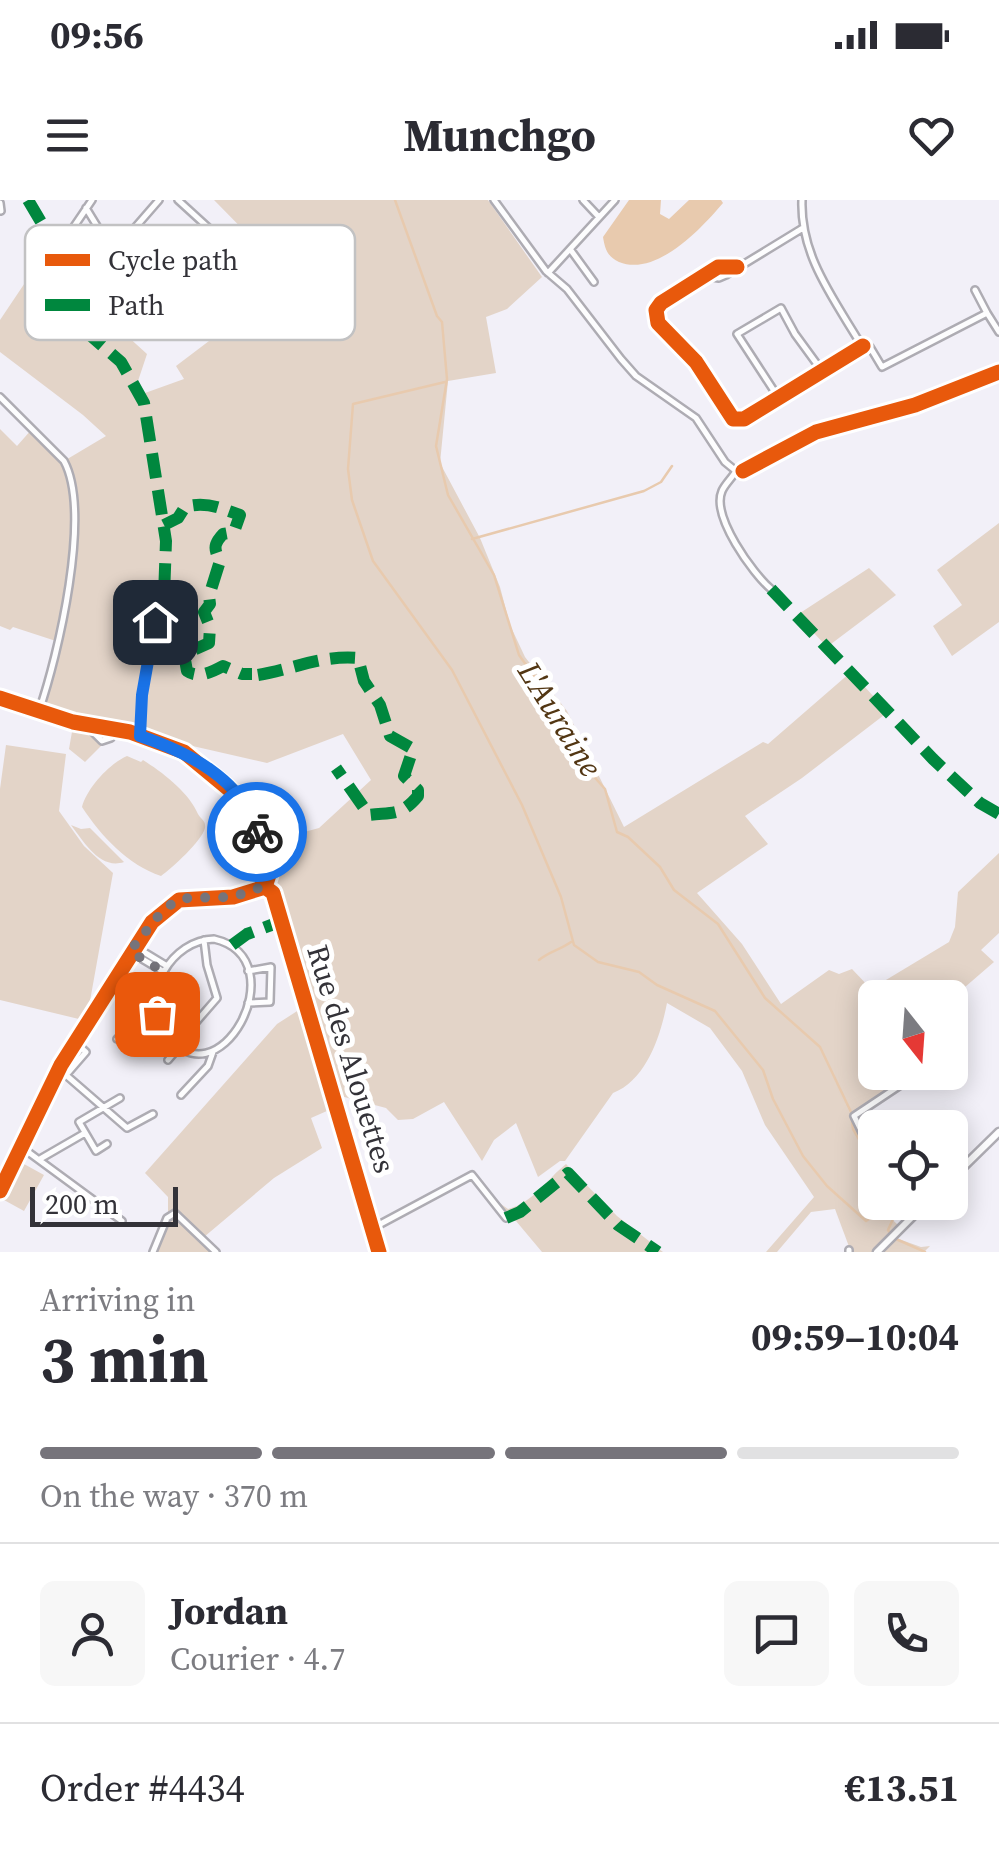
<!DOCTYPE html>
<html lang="en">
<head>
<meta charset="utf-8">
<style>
	body { margin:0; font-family:"Source Serif 4",serif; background:#f7f7f7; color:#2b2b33; height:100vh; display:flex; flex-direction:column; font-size:38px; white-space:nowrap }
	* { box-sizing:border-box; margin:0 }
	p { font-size:32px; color:#7c7c81 }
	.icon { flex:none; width:55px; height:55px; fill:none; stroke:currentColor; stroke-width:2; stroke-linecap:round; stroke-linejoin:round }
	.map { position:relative; height:1052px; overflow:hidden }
	.details { display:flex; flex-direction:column; background:#fff; flex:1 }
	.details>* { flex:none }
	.needle { width:65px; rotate:163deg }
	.tools { position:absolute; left:858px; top:780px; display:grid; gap:20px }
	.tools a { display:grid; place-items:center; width:110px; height:110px; border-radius:15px; background:#fff; box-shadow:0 5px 25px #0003; font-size:50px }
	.scale { position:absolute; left:30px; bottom:25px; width:148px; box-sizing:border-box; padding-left:10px; border:5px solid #333238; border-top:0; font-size:28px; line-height:35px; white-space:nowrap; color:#333238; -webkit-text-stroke:8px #fff; paint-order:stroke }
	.pin { position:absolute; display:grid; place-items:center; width:85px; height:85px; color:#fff; margin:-42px; border-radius:20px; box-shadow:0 5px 15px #0006 }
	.courier { position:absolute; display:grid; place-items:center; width:100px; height:100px; margin:-50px; border:8px solid #1a73e8; border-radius:50%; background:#fff; color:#222; box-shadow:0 2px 12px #0007 }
	.overview em { font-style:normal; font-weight:700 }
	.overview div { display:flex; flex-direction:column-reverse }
	.overview { display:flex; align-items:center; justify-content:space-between; height:170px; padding:0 40px }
	h1 { font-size:65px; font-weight:700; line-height:75px }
	.bar { display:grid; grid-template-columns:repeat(4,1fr); gap:15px 10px; align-content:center; height:120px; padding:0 40px }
	.bar i { height:12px; border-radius:8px; background:#e1e1e2 }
	.bar .current { background:#76747b }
	.bar p { grid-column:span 4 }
	.line { display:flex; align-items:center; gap:25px; padding:0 40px; border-top:2px solid #e1e1e2 }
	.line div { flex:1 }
	.round { display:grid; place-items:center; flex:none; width:105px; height:105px; border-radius:15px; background:#f7f7f7 }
	.status { display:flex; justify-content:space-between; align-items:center; height:70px; padding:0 50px; background:#fff; direction:ltr }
	.status svg { height:28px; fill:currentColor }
	header { display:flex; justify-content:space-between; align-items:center; height:130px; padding:0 40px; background:#fff; font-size:45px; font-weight:700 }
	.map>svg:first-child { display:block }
	.green { fill:#e3d4c8 }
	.water { fill:#e8caae }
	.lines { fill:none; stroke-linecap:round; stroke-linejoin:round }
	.stream { stroke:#e8caae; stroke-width:2.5 }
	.street-casing { stroke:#aeacb3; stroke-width:10 }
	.secondary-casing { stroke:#aeacb3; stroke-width:11 }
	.street { stroke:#fdfdfe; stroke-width:5 }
	.secondary { stroke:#fdfdfe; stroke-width:6 }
	.quiet { stroke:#00873e; stroke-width:12; stroke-dasharray:25 12; stroke-linecap:butt }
	.cycleway-casing { stroke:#fff; stroke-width:21 }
	.cycleway { stroke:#e8590c; stroke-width:15 }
	.done { stroke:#76747b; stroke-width:10; stroke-dasharray:0 18 }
	.route { stroke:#1a73e8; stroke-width:12 }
	.labels { text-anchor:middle; stroke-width:10; stroke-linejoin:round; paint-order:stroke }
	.street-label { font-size:30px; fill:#333238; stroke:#fff }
	.water-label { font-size:32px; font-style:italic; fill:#523613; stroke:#fff }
	.key { fill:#fff; stroke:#c2c2c3; stroke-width:2.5 }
	.key-label { font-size:28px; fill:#333238 }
</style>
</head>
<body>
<div class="status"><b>09:56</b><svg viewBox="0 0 49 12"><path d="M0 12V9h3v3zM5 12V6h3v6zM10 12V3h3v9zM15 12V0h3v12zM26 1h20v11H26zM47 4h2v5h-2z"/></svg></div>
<header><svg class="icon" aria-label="menu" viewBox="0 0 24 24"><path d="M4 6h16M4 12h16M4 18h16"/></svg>Munchgo<svg class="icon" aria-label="heart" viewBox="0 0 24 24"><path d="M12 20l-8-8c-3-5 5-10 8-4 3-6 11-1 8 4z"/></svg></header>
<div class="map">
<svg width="999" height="1052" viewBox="0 0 999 1052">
	<rect width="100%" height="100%" fill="#f2f0f8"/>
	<path class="green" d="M214,0H488L542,77L507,109L486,117L496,173L448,181L440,263L480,338L500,387L510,425L525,457L567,511L624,627L763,542L768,544L851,472L888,512L802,578L745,616L768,644L697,693L742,744L781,804L829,770L839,774L852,769L871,789L949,742L955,727L958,692L999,653V733L981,750L994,762L950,800V798H875V872L920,873L854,916L875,959V1002L886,1003L880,1008L898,1025L896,1038L921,1047L930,1046L924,1052H851L835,1009L811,1012L777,1052H766L814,997L765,925L742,871L710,828L667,803C661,834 647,880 613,893L565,961H560L538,977L516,923L494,940L482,961L444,902L413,919L398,920L386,908L333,894L336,907L311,918L322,948L274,978L204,1037L218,1052H150L168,1018V997L145,973L277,824L305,806L264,643L319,628L371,580L343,534L267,563L140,534L134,530L41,516L59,442L13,427L10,430L0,426V229L17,246L32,229L64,261L106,236L83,215L0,152V120L55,38L61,37L69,26L93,64L89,92L92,104L147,154L138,181L145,193L184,179L176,166L209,141L205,132L286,109L269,56Z
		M999,323V422L952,456L933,426L962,405L937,370Z
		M869,368L896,395L827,447L797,415Z
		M73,526C88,528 92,539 104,543L85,562L69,549Z
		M6,545L66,554L59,611L84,646L113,673L88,812L83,820L0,800V589Z
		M127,556L141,562L143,560C165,574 189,593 198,614C201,620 206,620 205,628C202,641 172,668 161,676C128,665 101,636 82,607C87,588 109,564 127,556Z
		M71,625L81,629L90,628L124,662C100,670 84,642 71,625Z
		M24,964L44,975L24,1011L4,1000Z
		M566,964L617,1016L663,1052H542L516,1021L507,1020L493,1003L498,1002L508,1009C534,1002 547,979 566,964Z"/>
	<path class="water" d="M629,0H661L660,14L669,19L689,0H721L723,3C701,29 656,77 619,62C607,56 605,49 603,37Z"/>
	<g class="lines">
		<path class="stream" d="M395,0L437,116L442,122L447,179L436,246L448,295L494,375L519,455L573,530L589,571L605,589L617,632L628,637L660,667L674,690L718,724L765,798L820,847L851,912L853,929L875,967
			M445,182L353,204L348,269L352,300L373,361L452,470L522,605L561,697L574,745L598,762L639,772L657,785L715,811L763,870L773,899L803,956L827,986L866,1021L883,1010
			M472,339L644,291L661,282L672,266
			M539,760C550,751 560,750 571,742
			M889,1002L883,1010L893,1019L888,1030L890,1033
			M896,1039L925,1052"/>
		<g class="street-casing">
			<path id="street" d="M178,0L235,52L243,62L251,86L229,96L224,93
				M494,0L546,71L567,89L621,159L636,176L696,218L725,262L736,271L748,269L816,232L915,205L999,172
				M583,0L598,16
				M802,0C800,53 831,95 857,138L863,146L870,147L882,167L987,113L999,132
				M0,3L1,11
				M86,8L116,57L117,95L158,130L166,132
				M73,28L92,0
				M570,49L594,82
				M113,53L159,0
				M737,67H718L661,103L656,110L658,123L696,162L733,219H744L863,146
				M548,73L615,0
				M705,76L719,78L726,75L803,28
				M975,90L987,113
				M136,111L207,29
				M0,197L64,261C92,313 58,456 39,511
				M778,197L737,134L781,108L795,134L822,171
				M736,271C732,278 725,284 722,291C711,316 753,374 771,389
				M0,498L73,522L130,532L184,552L248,605L269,675L265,687
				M88,527L102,541L111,538L114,530
				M140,537L142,495L155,421
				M265,687L273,693L379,1052
				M214,739C300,759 216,912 164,830C140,793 172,740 214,739Z
				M134,746L167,766
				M132,753L164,772
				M162,775L180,787
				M248,803L270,802L271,767L248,771
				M117,839L154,803
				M177,844L217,798L207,765L204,740
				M168,860L180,846
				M59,869L127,928L153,914
				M66,875L86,852L75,842
				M181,895L208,866L213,852
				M107,944L96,951L79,922L120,898
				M20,946L122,1021
				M40,959L85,933
				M875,959L854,916L920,872
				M0,991L61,865L152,722L179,700L233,697L265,687
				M904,1002L913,1016
				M373,1028L472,975L506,1018
				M849,1050V1052
				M153,1052L167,1018L175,1013L216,1052"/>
		</g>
		<g class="secondary-casing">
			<path id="secondary" d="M950,980L999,932
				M877,1052L927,1002"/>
		</g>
		<use href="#street" class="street"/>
		<use href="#secondary" class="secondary"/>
		<path class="quiet" d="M28,0L67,66L63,102L68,116L121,162L144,203L166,341L164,396L155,421
			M164,325L178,318L185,307C206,301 220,308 240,315L234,332L223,334C213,345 214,349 220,361L209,396L210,404L204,412L210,427L209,443L184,454L187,471C198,479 212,472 223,466L242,474H252
			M771,389L933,559L980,603L999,614
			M258,475C294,469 321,455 358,458L364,481L380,505L390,536L413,549L404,576L418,590V596C401,616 394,612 369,615L336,568
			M232,745L247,734L274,724
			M506,1018L520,1012L568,973L618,1025L658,1052"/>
		<g class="cycleway-casing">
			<path id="cycleway" d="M737,67H718L661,103L656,110L658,123L696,162L733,219H744L863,146
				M743,271L816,232L915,205L999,172
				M0,498L73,522L130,532L184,552L248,605L269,675L265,687
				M265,687L273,693L379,1052
				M0,991L61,865L152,722L179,700L233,697L265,687"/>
		</g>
		<use href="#cycleway" class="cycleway"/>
	</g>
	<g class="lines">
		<path class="done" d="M157,814L156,796L164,772L131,752L134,746L160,714L174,702L188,698L233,697L265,686L268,676L257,632"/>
		<path class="route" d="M155,422L142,495L140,536C187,552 243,579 257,632"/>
	</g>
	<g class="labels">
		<g class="street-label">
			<text transform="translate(351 859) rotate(73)" y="10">Rue des Alouettes</text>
		</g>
		<g class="water-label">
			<text transform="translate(560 519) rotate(58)" y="11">L'Auraine</text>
		</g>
	</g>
	<rect x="25" y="25" width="330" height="115" rx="15" class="key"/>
	<rect x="45" y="54" width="45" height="12" fill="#e8590c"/>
	<rect x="45" y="99" width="45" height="12" fill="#00873e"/>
	<g class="key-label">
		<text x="108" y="70">Cycle path</text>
		<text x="108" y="115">Path</text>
	</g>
</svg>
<div class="tools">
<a><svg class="needle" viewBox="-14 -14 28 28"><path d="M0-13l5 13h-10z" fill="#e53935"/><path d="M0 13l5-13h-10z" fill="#7c7c81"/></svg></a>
<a><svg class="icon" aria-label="locate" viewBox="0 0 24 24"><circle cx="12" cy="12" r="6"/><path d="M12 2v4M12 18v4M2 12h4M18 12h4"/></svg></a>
</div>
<div class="scale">200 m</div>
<div class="pin" style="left:157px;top:814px;background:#ea580c"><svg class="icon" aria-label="bag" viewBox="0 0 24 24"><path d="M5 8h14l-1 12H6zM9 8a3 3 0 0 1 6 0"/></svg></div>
<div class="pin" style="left:155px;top:422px;background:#1f2937"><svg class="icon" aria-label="home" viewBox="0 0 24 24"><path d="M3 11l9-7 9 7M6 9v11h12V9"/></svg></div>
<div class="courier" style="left:257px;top:632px"><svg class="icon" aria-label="bike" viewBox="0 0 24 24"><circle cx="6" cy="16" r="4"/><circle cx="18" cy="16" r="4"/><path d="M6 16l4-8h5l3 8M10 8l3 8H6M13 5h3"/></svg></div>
</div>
<section class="details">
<div class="overview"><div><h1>3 min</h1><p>Arriving in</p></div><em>09:59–10:04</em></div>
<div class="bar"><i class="current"></i><i class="current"></i><i class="current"></i><i></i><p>On the way · 370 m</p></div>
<div class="line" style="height:180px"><a class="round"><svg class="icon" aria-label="person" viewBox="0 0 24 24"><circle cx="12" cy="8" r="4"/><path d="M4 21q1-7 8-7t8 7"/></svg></a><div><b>Jordan</b><p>Courier · 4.7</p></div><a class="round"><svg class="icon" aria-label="chat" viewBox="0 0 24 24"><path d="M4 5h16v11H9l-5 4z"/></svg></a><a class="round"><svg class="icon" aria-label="phone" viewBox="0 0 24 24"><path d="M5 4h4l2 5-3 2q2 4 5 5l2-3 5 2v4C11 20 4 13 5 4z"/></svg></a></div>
<div class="line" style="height:130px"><div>Order #4434</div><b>€13.51</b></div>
</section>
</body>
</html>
